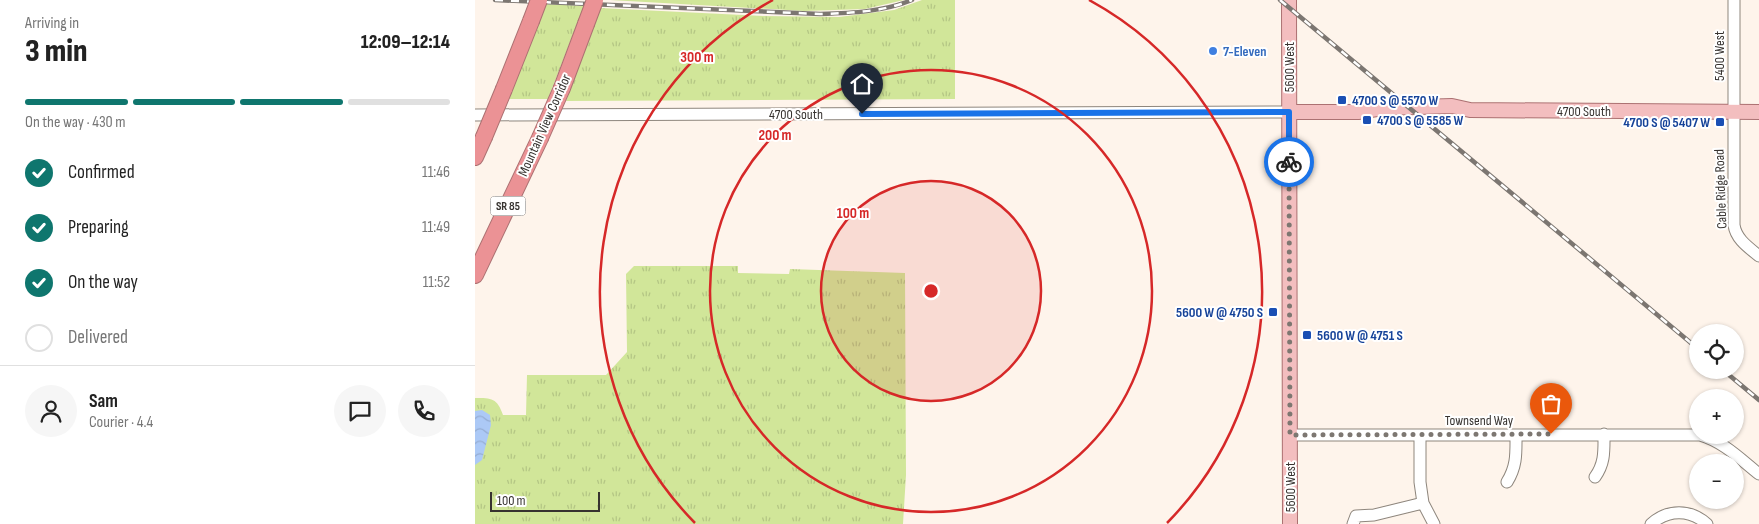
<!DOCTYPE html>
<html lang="en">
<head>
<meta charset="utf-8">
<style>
	body { margin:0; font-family:"Sofia Sans Condensed",sans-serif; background:#f6f6f6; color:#222; height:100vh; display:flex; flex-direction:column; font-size:19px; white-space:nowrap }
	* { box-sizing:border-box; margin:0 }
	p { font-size:16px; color:#767676 }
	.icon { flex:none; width:28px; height:28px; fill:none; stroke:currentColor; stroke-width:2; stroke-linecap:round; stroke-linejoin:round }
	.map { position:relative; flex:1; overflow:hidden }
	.drawer { display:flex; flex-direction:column; background:#fff; width:475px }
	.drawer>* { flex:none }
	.tools { position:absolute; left:1214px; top:324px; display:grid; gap:10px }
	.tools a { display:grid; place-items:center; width:55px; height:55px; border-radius:50%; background:#fff; box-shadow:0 1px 4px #0004; font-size:25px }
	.scale { position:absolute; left:15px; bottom:12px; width:110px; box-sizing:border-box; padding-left:5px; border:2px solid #373330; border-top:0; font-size:14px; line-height:18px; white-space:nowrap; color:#373330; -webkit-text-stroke:4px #fff; paint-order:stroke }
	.pin { position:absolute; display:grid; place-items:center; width:42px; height:42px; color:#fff; margin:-51px -21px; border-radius:50% 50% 50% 0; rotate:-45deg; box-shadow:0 0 5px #0007 }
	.pin .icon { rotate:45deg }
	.courier { position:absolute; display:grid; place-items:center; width:50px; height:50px; margin:-25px; border:4px solid #1a73e8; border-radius:50%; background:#fff; color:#222; box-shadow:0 1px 6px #0007 }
	.summary em { font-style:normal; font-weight:800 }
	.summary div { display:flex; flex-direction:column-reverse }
	.summary { display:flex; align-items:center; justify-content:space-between; height:85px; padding:0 25px }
	h1 { font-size:32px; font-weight:800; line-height:38px }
	.bar { display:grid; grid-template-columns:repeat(4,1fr); gap:8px 5px; align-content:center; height:60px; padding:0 25px }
	.bar i { height:6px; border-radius:4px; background:#e0e0e0 }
	.bar .on { background:#0f766e }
	.bar p { grid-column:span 4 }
	.line { display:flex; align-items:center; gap:12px; padding:0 25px; border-top:1px solid #e0e0e0 }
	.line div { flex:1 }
	.round { display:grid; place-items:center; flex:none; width:52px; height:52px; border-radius:26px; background:#f6f6f6 }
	ol { padding:0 25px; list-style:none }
	li { display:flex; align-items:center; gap:15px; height:55px }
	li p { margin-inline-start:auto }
	li .icon { padding:5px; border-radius:50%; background:#0f766e; color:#fff; stroke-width:4 }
	li:last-child { color:#767676 }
	li i { width:28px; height:28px; border:2px solid #e0e0e0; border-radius:50% }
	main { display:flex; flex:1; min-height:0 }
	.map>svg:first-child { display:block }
	.grass { fill:url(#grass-tufts) }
	.water { fill:url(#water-waves) }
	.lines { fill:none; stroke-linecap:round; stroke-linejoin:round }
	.minor-casing { stroke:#8e867d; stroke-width:13 }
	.major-casing { stroke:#ac7172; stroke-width:16 }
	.highway-casing { stroke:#ac7172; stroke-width:18 }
	.minor { stroke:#fff; stroke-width:11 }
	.major { stroke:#f3bebf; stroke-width:14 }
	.highway { stroke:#eb9295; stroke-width:16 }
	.rail-casing { stroke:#7c7671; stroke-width:4.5 }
	.rail { stroke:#fff; stroke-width:2.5; stroke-dasharray:8; stroke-linecap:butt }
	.highway-bridge-casing { stroke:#ac7172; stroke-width:18; stroke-linecap:butt }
	.highway-bridge { stroke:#eb9295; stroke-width:16 }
	.done { stroke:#7d7771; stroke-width:5; stroke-dasharray:0 9 }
	.route { stroke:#1a73e8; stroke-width:6 }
	.ring { fill:none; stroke:#d62828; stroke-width:2.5 }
	.shop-dot { fill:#3f7fe0; stroke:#fff; stroke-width:2 }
	.transit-dot { fill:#1a4fb4; stroke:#fff; stroke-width:2 }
	.labels { text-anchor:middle; stroke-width:4; stroke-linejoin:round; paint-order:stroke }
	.shield { fill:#fff; stroke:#73706e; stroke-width:1 }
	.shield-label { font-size:12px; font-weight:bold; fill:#373330 }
	.shop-label { font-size:14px; font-weight:bold; fill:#366cbe; stroke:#fff; text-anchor:start }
	.street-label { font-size:14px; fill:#373330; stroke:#fff }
	.transit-label { font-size:14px; font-weight:bold; fill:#164399; stroke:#fff; text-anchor:start }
	.centre { fill:#d62828; stroke:#fff; stroke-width:2.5 }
	.ring-label { font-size:15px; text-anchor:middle; font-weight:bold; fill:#d62828; stroke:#fff; stroke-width:4; stroke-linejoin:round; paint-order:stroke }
</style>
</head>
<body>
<main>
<section class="drawer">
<div class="summary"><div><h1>3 min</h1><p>Arriving in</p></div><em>12:09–12:14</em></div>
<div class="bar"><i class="on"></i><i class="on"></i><i class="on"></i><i></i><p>On the way · 430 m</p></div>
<ol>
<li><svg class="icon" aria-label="check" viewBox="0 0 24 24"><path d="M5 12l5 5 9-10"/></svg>Confirmed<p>11:46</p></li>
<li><svg class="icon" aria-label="check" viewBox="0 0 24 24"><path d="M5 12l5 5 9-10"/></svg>Preparing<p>11:49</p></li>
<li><svg class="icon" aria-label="check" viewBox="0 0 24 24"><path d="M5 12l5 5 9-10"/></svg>On the way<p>11:52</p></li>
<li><i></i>Delivered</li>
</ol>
<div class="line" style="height:90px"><a class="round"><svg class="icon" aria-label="person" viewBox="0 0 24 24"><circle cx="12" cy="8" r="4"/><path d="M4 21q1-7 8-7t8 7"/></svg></a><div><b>Sam</b><p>Courier · 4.4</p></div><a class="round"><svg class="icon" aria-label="chat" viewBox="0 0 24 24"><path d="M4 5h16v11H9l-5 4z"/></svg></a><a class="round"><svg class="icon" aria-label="phone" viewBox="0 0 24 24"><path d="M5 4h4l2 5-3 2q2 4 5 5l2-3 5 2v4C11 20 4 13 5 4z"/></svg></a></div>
</section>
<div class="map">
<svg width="1284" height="524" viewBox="0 0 1284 524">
	<defs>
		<pattern id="grass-tufts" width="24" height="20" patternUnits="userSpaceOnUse" patternTransform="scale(1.25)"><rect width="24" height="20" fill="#d1e699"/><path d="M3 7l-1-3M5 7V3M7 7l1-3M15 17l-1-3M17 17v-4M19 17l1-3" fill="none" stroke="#b4c684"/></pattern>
		<pattern id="water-waves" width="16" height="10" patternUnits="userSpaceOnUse" patternTransform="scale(1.25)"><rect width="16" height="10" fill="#acc9f6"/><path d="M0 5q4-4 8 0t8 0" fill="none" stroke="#95add3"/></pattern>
	</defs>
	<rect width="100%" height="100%" fill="#fef4eb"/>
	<path class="grass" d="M135,0H429L390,9L329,11Z
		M447,0H480V99L91,101L125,8L288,16L364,17L419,10Z
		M70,4L109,6L73,99H34Z
		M159,266H263V273L314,274L315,269L430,273L431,475L428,524H0V398C17,398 22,398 28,415H51L52,375H131L152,352L151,274Z"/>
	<path class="water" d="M7,410L15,415L16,425L7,460L0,465V411Z"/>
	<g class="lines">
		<g class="minor-casing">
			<path id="minor" d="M1259,0V225C1261,239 1273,247 1284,256
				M0,115L814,112
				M815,435H1222
				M945,435V482L948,503L959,524
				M1225,435C1249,442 1265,459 1284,474
				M1120,477C1130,463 1129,451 1129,434
				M1032,482C1042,466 1041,453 1041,435
				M878,524L881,516L899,515L948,503
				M1176,524C1193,509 1215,509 1232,524"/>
		</g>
		<g class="major-casing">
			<path id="major" d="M814,0L815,524
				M814,112H883L908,108L977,106L995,110L1284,112"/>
		</g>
		<g class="highway-casing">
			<path id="highway" d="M87,88L111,24
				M29,89L56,21
				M0,157L9,137
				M0,275L65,138"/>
		</g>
		<use href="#minor" class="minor"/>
		<use href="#major" class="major"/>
		<use href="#highway" class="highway"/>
		<g class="rail-casing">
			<path id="rail" d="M20,0L345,14C376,13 408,12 437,0
				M805,0L1222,348
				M1248,370L1284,400"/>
		</g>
		<use href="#rail" class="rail"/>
		<g class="highway-bridge-casing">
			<path id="highway-bridge" d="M56,21L64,0
				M111,24L120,0
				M9,137L29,89
				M65,138L87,88"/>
		</g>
		<use href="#highway-bridge" class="highway-bridge"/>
	</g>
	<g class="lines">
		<path class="done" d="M814,162L815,435L1076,434"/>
		<path class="route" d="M387,114L814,112V162"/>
	</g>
	<circle cx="456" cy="291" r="110" fill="#d62828" fill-opacity=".12"/>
	<g class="ring">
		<circle cx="456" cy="291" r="110"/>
		<circle cx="456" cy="291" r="221"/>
		<path d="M220 523A331 331 0 0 1 298 0M614 0A331 331 0 0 1 692 523"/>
	</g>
	<circle class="shop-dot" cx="738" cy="51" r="5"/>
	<g class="transit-dot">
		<rect x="862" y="95" width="10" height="10" rx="2.5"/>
		<rect x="887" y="115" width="10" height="10" rx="2.5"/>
		<rect x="1240" y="117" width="10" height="10" rx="2.5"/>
		<rect x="793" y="307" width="10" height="10" rx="2.5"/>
		<rect x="827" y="330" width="10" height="10" rx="2.5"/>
	</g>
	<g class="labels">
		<rect class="shield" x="15.5" y="196.5" width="35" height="19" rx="4"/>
		<g class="shield-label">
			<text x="33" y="210">SR 85</text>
		</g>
		<g class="shop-label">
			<text x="748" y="56">7-Eleven</text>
		</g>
		<g class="street-label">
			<text transform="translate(1244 56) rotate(-90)" y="5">5400 West</text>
			<text transform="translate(814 67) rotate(-90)" y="5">5600 West</text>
			<text x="1109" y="116">4700 South</text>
			<text x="321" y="119">4700 South</text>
			<text transform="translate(69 125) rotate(-66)" y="5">Mountain View Corridor</text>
			<text transform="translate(1245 189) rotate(-92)" y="5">Cable Ridge Road</text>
			<text x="1004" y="425">Townsend Way</text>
			<text transform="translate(815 487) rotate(-90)" y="5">5600 West</text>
		</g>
		<g class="transit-label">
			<text x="877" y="105">4700 S @ 5570 W</text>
			<text x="902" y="125">4700 S @ 5585 W</text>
			<text x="1235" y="127" text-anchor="end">4700 S @ 5407 W</text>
			<text x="788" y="317" text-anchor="end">5600 W @ 4750 S</text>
			<text x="842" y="340">5600 W @ 4751 S</text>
		</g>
	</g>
	<circle cx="456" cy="291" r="8" class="centre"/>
	<g class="ring-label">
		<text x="222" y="62">300 m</text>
		<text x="300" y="140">200 m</text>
		<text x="378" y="218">100 m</text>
	</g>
</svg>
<div class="tools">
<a><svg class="icon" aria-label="locate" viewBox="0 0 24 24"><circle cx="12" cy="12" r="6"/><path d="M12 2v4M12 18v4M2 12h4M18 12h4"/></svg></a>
<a>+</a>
<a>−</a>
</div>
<div class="scale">100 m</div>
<div class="pin" style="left:1076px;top:434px;background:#ea580c"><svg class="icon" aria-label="bag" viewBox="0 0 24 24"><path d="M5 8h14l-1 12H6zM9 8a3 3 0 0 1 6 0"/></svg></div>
<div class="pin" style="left:387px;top:114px;background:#1f2937"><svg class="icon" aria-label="home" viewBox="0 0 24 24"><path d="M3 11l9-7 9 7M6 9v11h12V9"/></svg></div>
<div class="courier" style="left:814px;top:162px"><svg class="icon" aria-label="bike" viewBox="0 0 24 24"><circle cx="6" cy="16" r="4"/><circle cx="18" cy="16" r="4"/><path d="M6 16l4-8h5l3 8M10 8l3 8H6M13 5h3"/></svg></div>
</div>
</main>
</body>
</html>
